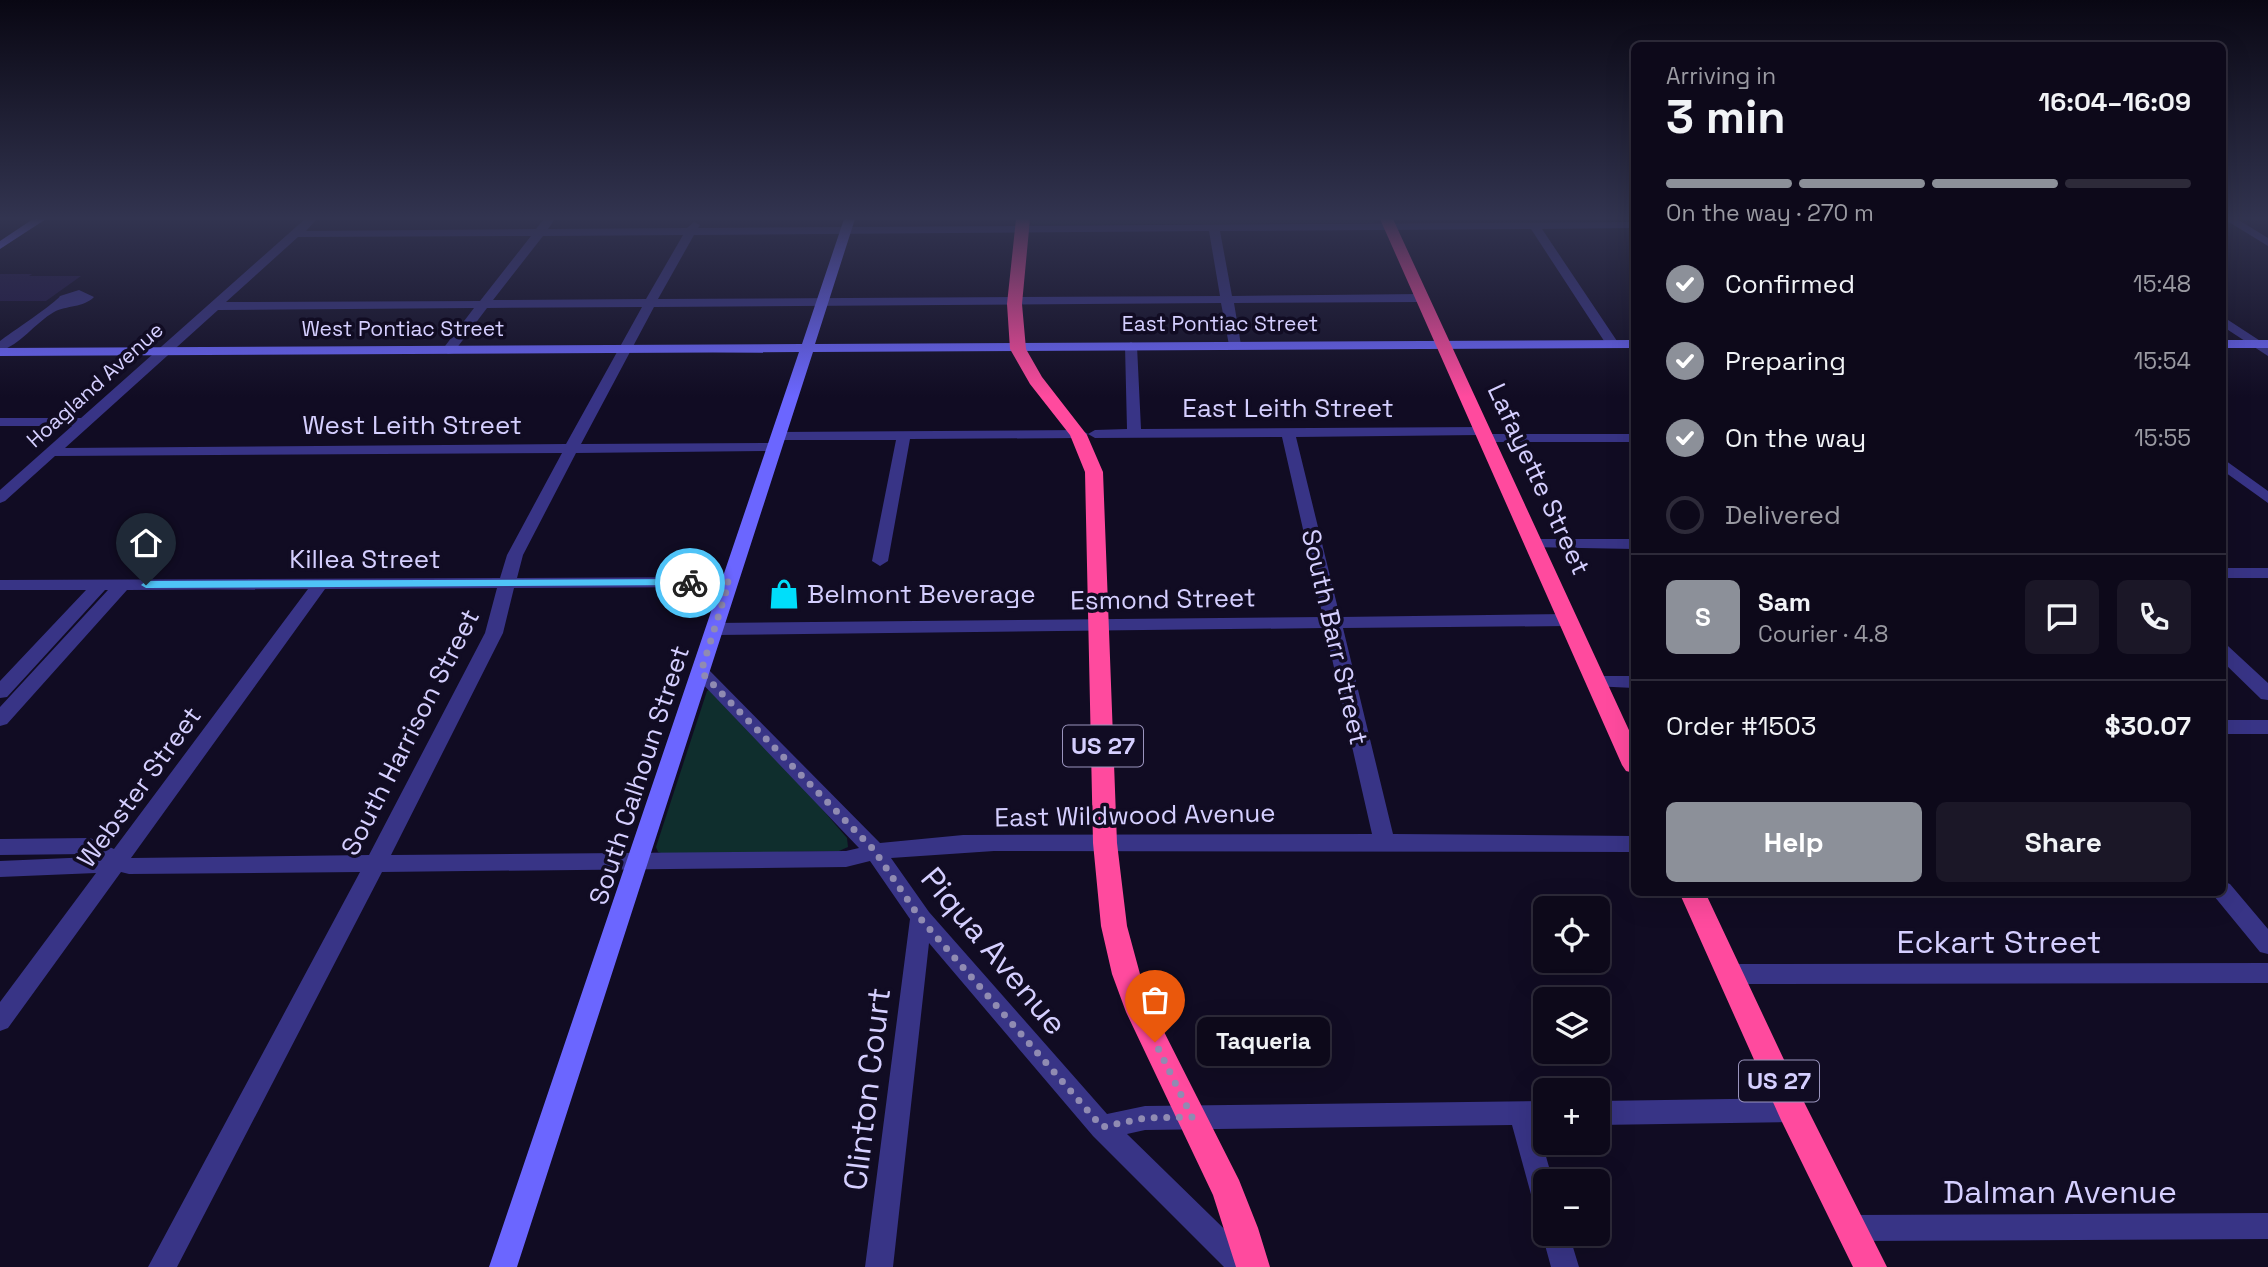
<!DOCTYPE html>
<html lang="en">
<head>
<meta charset="utf-8">
<style>
	body { margin:0; font-family:"Space Grotesk",sans-serif; background:#1b1727; color:#f1f3f6; height:100vh; display:flex; flex-direction:column; font-size:26px; white-space:nowrap }
	* { box-sizing:border-box; margin:0 }
	p { font-size:23px; color:#9a9aa2 }
	.icon { flex:none; width:38px; height:38px; fill:none; stroke:currentColor; stroke-width:2; stroke-linecap:round; stroke-linejoin:round }
	.map { position:relative; flex:1; overflow:hidden }
	.sheet { position:absolute; left:1631px; top:42px; width:595px; height:854px; display:flex; flex-direction:column; background:#0d091a; border-radius:10px; box-shadow:0 7px 28px #0002,0 0 0 2px #2d2a39 }
	.sheet>* { flex:none }
	.controls { position:absolute; left:1533px; top:896px; display:grid; gap:14px }
	.controls a { display:grid; place-items:center; width:77px; height:77px; border-radius:10px; background:#0d091a; box-shadow:0 7px 28px #0002,0 0 0 2px #2d2a39; font-size:35px }
	.pin { position:absolute; display:grid; place-items:center; width:60px; height:60px; color:#fff; margin:-72px -30px; border-radius:50% 50% 50% 0; rotate:-45deg; box-shadow:0 0 7px #0007 }
	.pin .icon { rotate:45deg }
	.courier { position:absolute; display:grid; place-items:center; width:70px; height:70px; margin:-35px; border:5px solid #4fc3f7; border-radius:50%; background:#fff; color:#222; box-shadow:0 2px 9px #0007 }
	.bubble { position:absolute; height:49px; border-radius:10px; background:#0d091a; box-shadow:0 7px 28px #0002,0 0 0 2px #2d2a39; font-size:23px; font-weight:700; line-height:49px; text-align:center }
	.head em { font-style:normal; font-weight:700 }
	.head div { display:flex; flex-direction:column-reverse }
	.head { display:flex; align-items:center; justify-content:space-between; height:119px; padding:0 35px }
	h1 { font-size:46px; font-weight:700; line-height:52px }
	.bar { display:grid; grid-template-columns:repeat(4,1fr); gap:10px 7px; align-content:center; height:84px; padding:0 35px }
	.bar i { height:9px; border-radius:5px; background:#2d2a39 }
	.bar .active { background:#8c9099 }
	.bar p { grid-column:span 4 }
	.line { display:flex; align-items:center; gap:18px; padding:0 35px; border-top:2px solid #2d2a39 }
	.line div { flex:1 }
	.round { display:grid; place-items:center; flex:none; width:74px; height:74px; border-radius:10px; background:#1b1727 }
	ol { padding:0 35px; list-style:none }
	li { display:flex; align-items:center; gap:21px; height:77px }
	li p { margin-inline-start:auto }
	li .icon { padding:7px; border-radius:50%; background:#8c9099; color:#fff; stroke-width:4 }
	li:last-child { color:#9a9aa2 }
	li i { width:38px; height:38px; border:4px solid #2d2a39; border-radius:50% }
	.action { display:flex; gap:14px; margin-top:auto; padding:14px 35px }
	.action a { flex:1; height:80px; border-radius:10px; background:#8c9099; color:#fff; font-size:28px; font-weight:700; line-height:80px; text-align:center }
	.action a+a { background:#1b1727; color:#f1f3f6 }
	.map>svg:first-child { display:block }
	.green { fill:#0f2e2d }
	.building { fill:#211746 }
	.lines { fill:none; stroke-linecap:round; stroke-linejoin:round }
	.street { fill:#383486; fill-rule:evenodd }
	.secondary { fill:#6b66ff; fill-rule:evenodd }
	.highway { fill:#ff4a9e; fill-rule:evenodd }
	.route { fill:#4fc3f7 }
	.done { stroke:#908bb2; stroke-width:7; stroke-dasharray:0 12.6 }
	.labels { text-anchor:middle; stroke-width:7; stroke-linejoin:round; paint-order:stroke }
	.far-street-label { font-size:21px; fill:#d5cfff; stroke:#110c23 }
	.shield { fill:#110c23; stroke:#9a94bd; stroke-width:2 }
	.shield-label { font-size:24px; font-weight:bold; fill:#d5cfff }
	.street-label { font-size:26px; fill:#d5cfff; stroke:#110c23 }
	.poi-label { font-size:26px; fill:#d5cfff; stroke:#110c23; text-anchor:start }
	.near-street-label { font-size:32px; fill:#d5cfff; stroke:#110c23 }
</style>
</head>
<body>
<div class="map">
<svg width="2268" height="1267" viewBox="0 0 2268 1267">
	<rect width="100%" height="100%" fill="#110c23"/>
	<path class="green" d="M1032,219H1374L1375,223L1031,225Z
		M712,688L719,689L847,838L848,847L839,851L664,854L658,852L656,847L707,691Z"/>
	<path class="building" d="M0,274H32L29,276H81L46,301H0Z"/>
	<g class="lines">
		<path class="street" d="M305,219H317L306,231L536,229L544,219H555L548,229L687,228L694,222L700,225L698,228L1634,222V228L1542,229L1619,344L1613,348L1608,347L1531,229L1220,231L1232,296L1422,294L1428,298L1422,302L1234,303L1241,345L1235,349L1229,345L1221,303L654,307L581,444L774,443L781,447L774,451L576,453L523,555L517,578L729,577L737,582L729,587L514,588L503,633L391,855L846,851L859,848L695,676L692,672L695,668H707L880,843L963,835L1372,834L1325,628L715,635L706,629L715,623L1323,617L1282,437L1095,438L1088,434L1081,438L910,439L888,561L880,566L872,561L896,440H778L771,436L778,432L1081,430L1088,434L1095,430L1127,429L1125,346L1131,342L1137,346L1141,429L1482,427L1487,428V434H1634V442H1485L1480,441V435L1296,437L1340,617L1568,614L1577,620L1568,626L1343,628L1393,834L1634,836V852L994,851L891,858L929,912L1107,1114L1145,1106L1545,1101V1125H1537L1553,1181H1545V1211L1536,1207L1532,1198L1512,1125L1145,1130L1127,1134L1253,1257L1257,1267H1224L1093,1136L929,943L893,1267H865L910,919L870,861L846,867L382,872L177,1267H148L360,872L129,874L121,872L8,1028L0,1031V1002L96,873L0,877V861L92,857L87,854L0,855V839L90,838L114,849L308,589L127,590L7,724L0,726V707L108,590H105L7,697L0,698V681L86,590H0V580L500,578L507,555L562,453L55,456L5,501L0,503V490L72,426H0V418H81ZM1209,231L1220,296L658,299L694,235ZM683,235L646,299L493,300L543,236ZM531,236L480,301L226,302L298,237ZM642,307L566,444L65,448L218,310L474,308L442,350L448,354L453,353L487,308ZM497,588L485,633L369,855L131,858L325,589Z
			M2224,219H2237L2268,238V246Z
			M79,290L94,297C83,308 67,305 54,312C35,323 20,345 0,351V341C9,334 57,302 60,296Z
			M2222,316L2268,346V356L2222,326Z
			M2222,458L2268,491V503L2222,470Z
			M1534,539H1634V549L1528,547L1526,544Z
			M2222,568H2268V578H2222Z
			M2222,644L2228,646L2268,683V700L2261,699L2222,661Z
			M1598,676H1634V688L1592,686L1589,682L1592,678Z
			M2222,720H2268V734H2222Z
			M2222,881L2230,884L2268,929V954L2260,952L2214,896L2212,892H2222Z
			M2268,963V983L1730,984L1722,981L1719,974L1722,967L1730,964Z
			M1792,1098L1801,1102L1805,1110L1801,1118L1792,1122L1598,1125V1101Z
			M2268,1213V1239L1852,1241L1842,1238L1839,1228L1842,1218L1852,1215Z
			M1545,1227V1234H1569L1579,1267H1551L1542,1234Z"/>
		<path class="secondary" d="M33,219H46L0,249V241Z
			M844,219H855L815,344L1634,340V348L813,352L517,1267H489L799,352L0,356V348L802,344Z
			M2222,340H2268V348H2222Z"/>
		<path class="highway" d="M1016,219H1030L1022,304L1026,349L1042,377L1087,435L1103,472L1117,843L1127,926L1140,974L1154,1012L1239,1180L1258,1228L1270,1267H1236L1213,1195L1126,1012L1112,974L1101,926L1093,843L1085,472L1070,435L1030,384L1010,349L1007,304Z
			M1380,219H1393L1634,741V773L1626,771L1622,765Z
			M1679,892H1705L1803,1100L1887,1267H1853L1781,1120Z"/>
	</g>
	<linearGradient id="sky" x2="0" y2="1"><stop stop-color="#090713"/><stop offset="0.55" stop-color="#323450"/><stop offset="1" stop-color="#323450" stop-opacity="0"/></linearGradient>
	<rect width="2268" height="397" fill="url(#sky)"/>
	<path class="route" d="M690,579L694,580V585L146,588L141,585L146,581Z"/>
	<g class="lines">
		<path class="done" d="M690,583L729,582L701,672L874,850L920,918L1102,1127L1145,1118L1192,1117L1155,1042"/>
	</g>
	<defs>
		<g id="shop-bare" transform="scale(2.415)"><path d="M-5-2.5h2.3a2.7 3.5 0 0 1 5.4 0H5L5.5 6h-11ZM-1.5-2.5h3a1.5 2.3 0 0 0-3 0Z" fill="#00defa" stroke="#110c23" stroke-width="2.5" paint-order="stroke"/></g>
	</defs>
	<g fill-rule="evenodd">
		<use href="#shop-bare" x="784" y="594"/>
	</g>
	<g class="labels">
		<g class="far-street-label">
			<text x="1220" y="331">East Pontiac Street</text>
			<text x="403" y="336">West Pontiac Street</text>
			<text transform="translate(95 385) rotate(-42)" y="7">Hoagland Avenue</text>
		</g>
		<g class="shield">
			<rect x="1063" y="725.5" width="80" height="41" rx="5"/>
			<rect x="1739" y="1060.5" width="80" height="41" rx="5"/>
		</g>
		<g class="shield-label">
			<text x="1103" y="754">US 27</text>
			<text x="1779" y="1089">US 27</text>
		</g>
		<g class="street-label">
			<text x="1288" y="417">East Leith Street</text>
			<text x="412" y="434">West Leith Street</text>
			<text transform="translate(1539 479) rotate(65)" y="9">Lafayette Street</text>
			<text x="365" y="568">Killea Street</text>
			<text transform="translate(1163 599) rotate(-1)" y="9">Esmond Street</text>
			<text transform="translate(1335 637) rotate(77)" y="9">South Barr Street</text>
			<text transform="translate(410 732) rotate(-63)" y="9">South Harrison Street</text>
			<text transform="translate(639 775) rotate(-72)" y="9">South Calhoun Street</text>
			<text transform="translate(139 787) rotate(-54)" y="9">Webster Street</text>
			<text transform="translate(1135 815) rotate(-1)" y="9">East Wildwood Avenue</text>
		</g>
		<g class="poi-label">
			<text x="807" y="603">Belmont Beverage</text>
		</g>
		<g class="near-street-label">
			<text x="1999" y="953">Eckart Street</text>
			<text transform="translate(994 951) rotate(50)" y="11">Piqua Avenue</text>
			<text transform="translate(867 1089) rotate(-83)" y="11">Clinton Court</text>
			<text x="2060" y="1203">Dalman Avenue</text>
		</g>
	</g>
</svg>
<div class="controls">
<a><svg class="icon" aria-label="locate" viewBox="0 0 24 24"><circle cx="12" cy="12" r="6"/><path d="M12 2v4M12 18v4M2 12h4M18 12h4"/></svg></a>
<a><svg class="icon" aria-label="layers" viewBox="0 0 24 24"><path d="M12 4l9 5-9 5-9-5zM3 14l9 5 9-5"/></svg></a>
<a>+</a>
<a>−</a>
</div>
<div class="pin" style="left:1155px;top:1042px;background:#ea580c"><svg class="icon" aria-label="bag" viewBox="0 0 24 24"><path d="M5 8h14l-1 12H6zM9 8a3 3 0 0 1 6 0"/></svg></div>
<div class="pin" style="left:146px;top:585px;background:#1f2937"><svg class="icon" aria-label="home" viewBox="0 0 24 24"><path d="M3 11l9-7 9 7M6 9v11h12V9"/></svg></div>
<div class="courier" style="left:690px;top:583px"><svg class="icon" aria-label="bike" viewBox="0 0 24 24"><circle cx="6" cy="16" r="4"/><circle cx="18" cy="16" r="4"/><path d="M6 16l4-8h5l3 8M10 8l3 8H6M13 5h3"/></svg></div>
<div class="bubble" style="left:1197px;top:1017px;width:133px">Taqueria</div>
<section class="sheet">
<div class="head"><div><h1>3 min</h1><p>Arriving in</p></div><em>16:04–16:09</em></div>
<div class="bar"><i class="active"></i><i class="active"></i><i class="active"></i><i></i><p>On the way · 270 m</p></div>
<ol>
<li><svg class="icon" aria-label="check" viewBox="0 0 24 24"><path d="M5 12l5 5 9-10"/></svg>Confirmed<p>15:48</p></li>
<li><svg class="icon" aria-label="check" viewBox="0 0 24 24"><path d="M5 12l5 5 9-10"/></svg>Preparing<p>15:54</p></li>
<li><svg class="icon" aria-label="check" viewBox="0 0 24 24"><path d="M5 12l5 5 9-10"/></svg>On the way<p>15:55</p></li>
<li><i></i>Delivered</li>
</ol>
<div class="line" style="height:126px"><b class="round" style="background:#8c9099;color:#fff">S</b><div><b>Sam</b><p>Courier · 4.8</p></div><a class="round"><svg class="icon" aria-label="chat" viewBox="0 0 24 24"><path d="M4 5h16v11H9l-5 4z"/></svg></a><a class="round"><svg class="icon" aria-label="phone" viewBox="0 0 24 24"><path d="M5 4h4l2 5-3 2q2 4 5 5l2-3 5 2v4C11 20 4 13 5 4z"/></svg></a></div>
<div class="line" style="height:91px"><div>Order #1503</div><b>$30.07</b></div>
<div class="action"><a>Help</a><a>Share</a></div>
</section>
</div>
</body>
</html>
